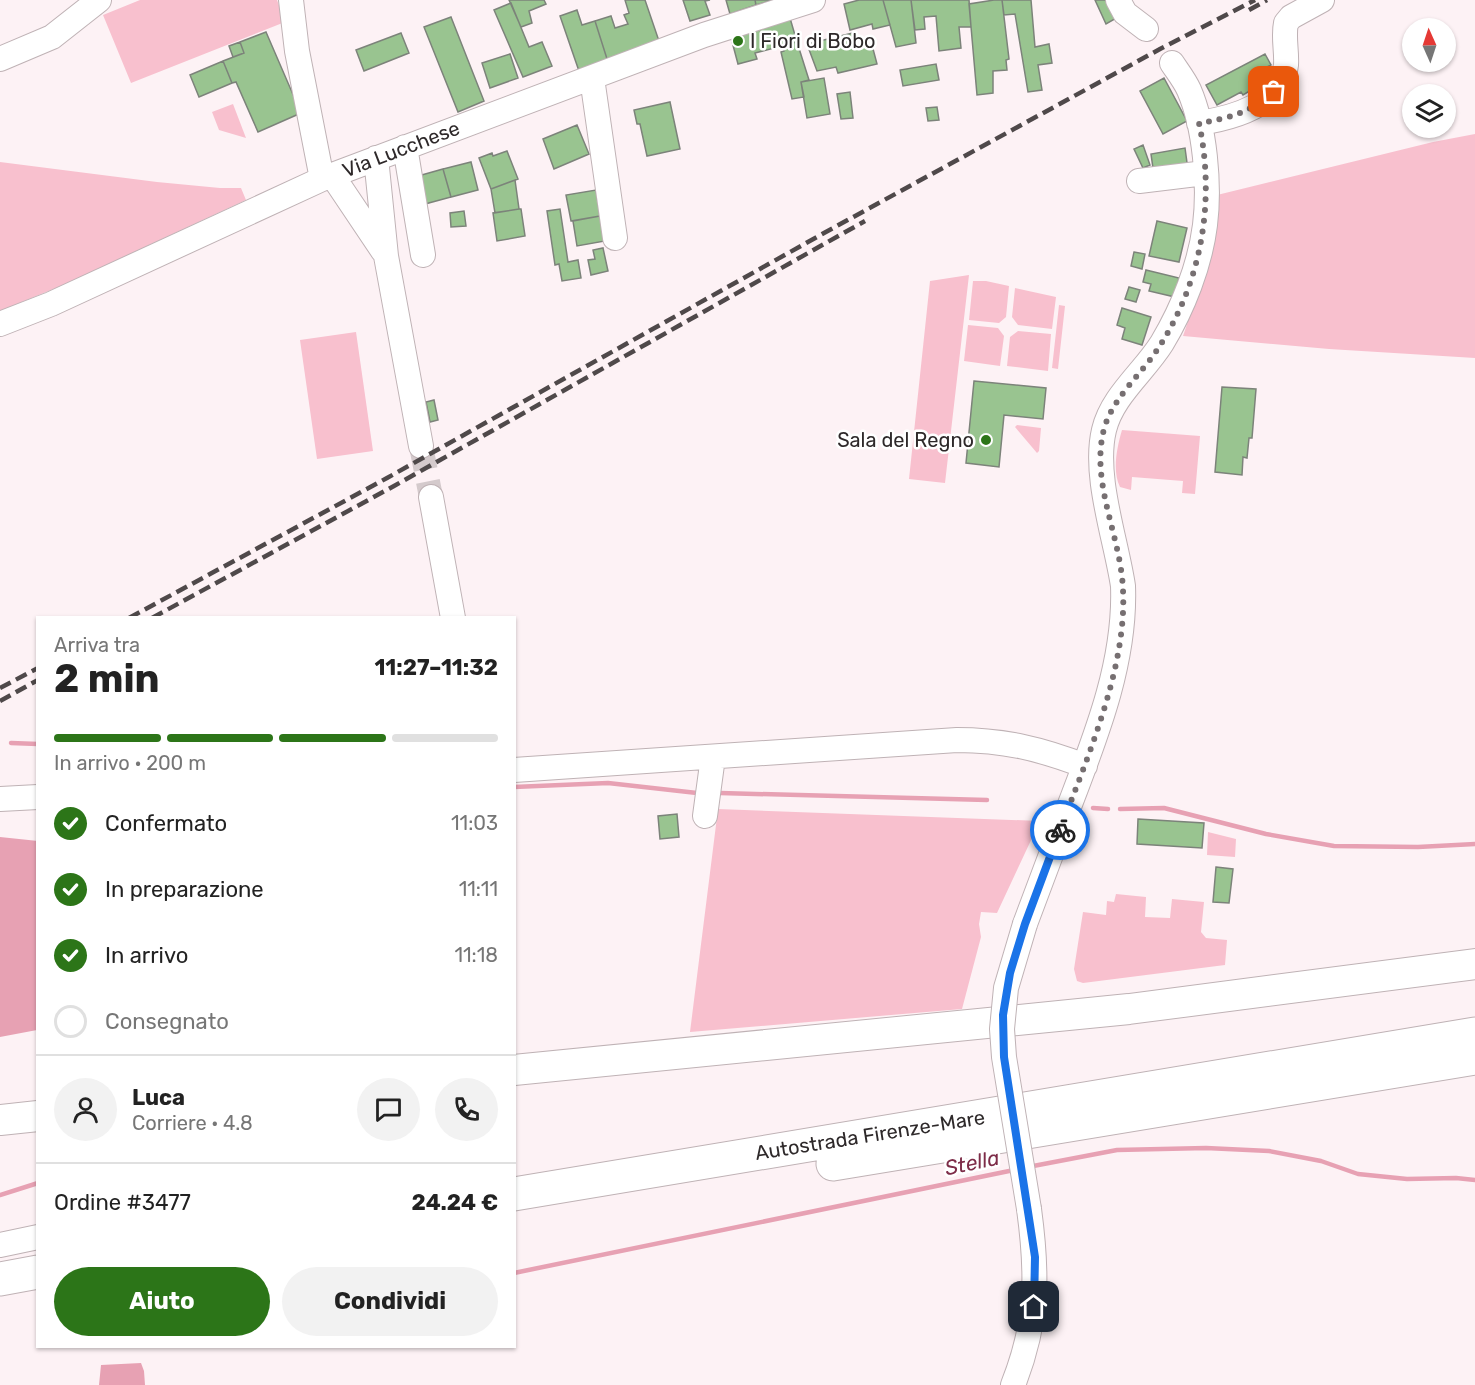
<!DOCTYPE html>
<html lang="it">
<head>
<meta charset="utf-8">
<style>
	body { margin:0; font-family:Rubik,sans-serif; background:#f2f2f2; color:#222; height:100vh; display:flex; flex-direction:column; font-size:22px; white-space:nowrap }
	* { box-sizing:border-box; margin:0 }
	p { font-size:20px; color:#767676 }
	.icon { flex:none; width:33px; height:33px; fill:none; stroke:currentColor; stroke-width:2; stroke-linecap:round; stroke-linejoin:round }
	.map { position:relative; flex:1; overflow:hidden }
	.details { position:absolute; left:36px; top:616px; width:480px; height:732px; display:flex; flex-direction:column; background:#fff; border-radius:0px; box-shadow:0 2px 4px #0004 }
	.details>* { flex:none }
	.needle { width:39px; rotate:357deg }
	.fabs { position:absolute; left:1402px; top:18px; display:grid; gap:12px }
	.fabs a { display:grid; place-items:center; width:54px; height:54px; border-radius:50%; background:#fff; box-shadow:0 2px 4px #0004; font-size:30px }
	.pin { position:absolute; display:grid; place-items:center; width:51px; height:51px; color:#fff; margin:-26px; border-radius:12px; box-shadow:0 3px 9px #0006 }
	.courier { position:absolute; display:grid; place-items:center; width:60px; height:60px; margin:-30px; border:4px solid #1a73e8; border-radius:50%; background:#fff; color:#222; box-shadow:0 2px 8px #0007 }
	.overview em { font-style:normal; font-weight:700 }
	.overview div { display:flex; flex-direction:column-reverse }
	.overview { display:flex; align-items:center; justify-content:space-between; height:102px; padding:0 18px }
	h1 { font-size:39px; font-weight:700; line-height:45px }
	.bar { display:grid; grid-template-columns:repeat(4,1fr); gap:9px 6px; align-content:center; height:72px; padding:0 18px }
	.bar i { height:8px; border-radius:4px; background:#e0e0e0 }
	.bar .active { background:#2c7518 }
	.bar p { grid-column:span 4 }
	.line { display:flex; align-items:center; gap:15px; padding:0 18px; border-top:2px solid #e0e0e0 }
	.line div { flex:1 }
	.round { display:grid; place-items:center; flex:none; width:63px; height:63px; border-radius:32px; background:#f2f2f2 }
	ol { padding:0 18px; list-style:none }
	li { display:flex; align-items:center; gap:18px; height:66px }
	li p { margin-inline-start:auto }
	li .icon { padding:6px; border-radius:50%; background:#2c7518; color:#fff; stroke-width:4 }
	li:last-child { color:#767676 }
	li i { width:33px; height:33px; border:3px solid #e0e0e0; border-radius:50% }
	.button { display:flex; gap:12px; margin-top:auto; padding:12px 18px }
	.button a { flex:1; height:69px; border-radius:36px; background:#2c7518; color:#fff; font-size:24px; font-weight:700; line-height:69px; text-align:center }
	.button a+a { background:#f2f2f2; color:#222 }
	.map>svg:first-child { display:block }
	.green { fill:#f8c0ce }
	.water { fill:#e7a1b3 }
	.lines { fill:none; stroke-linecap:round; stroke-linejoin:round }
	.stream { stroke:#e7a1b3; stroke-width:4.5 }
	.building { fill:#99c490; stroke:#7c837a; stroke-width:1.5 }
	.minor-tunnel { stroke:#d4cacc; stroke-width:24; stroke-dasharray:24 12; stroke-linecap:butt }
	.minor-casing { stroke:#bfb2b5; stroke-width:26 }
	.major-casing { stroke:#bfb2b5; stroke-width:32 }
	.highway-casing { stroke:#bfb2b5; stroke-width:35 }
	.minor { stroke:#fff; stroke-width:24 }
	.major { stroke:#fff; stroke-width:30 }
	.highway { stroke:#fff; stroke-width:33 }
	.rail { stroke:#4f494a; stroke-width:4.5; stroke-dasharray:12 6; stroke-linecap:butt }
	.minor-bridge-casing { stroke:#bfb2b5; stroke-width:26; stroke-linecap:butt }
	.minor-bridge { stroke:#fff; stroke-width:24 }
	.done { stroke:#766f71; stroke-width:6; stroke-dasharray:0 10.8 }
	.route { stroke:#1a73e8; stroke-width:8 }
	.poi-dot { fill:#2c7518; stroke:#fff; stroke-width:2 }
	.labels { text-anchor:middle; stroke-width:5; stroke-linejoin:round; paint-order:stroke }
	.poi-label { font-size:20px; fill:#2e292a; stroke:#fff; text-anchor:start }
	.street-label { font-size:20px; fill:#2e292a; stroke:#fff }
	.water-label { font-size:21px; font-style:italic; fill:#7d2c48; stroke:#fff }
</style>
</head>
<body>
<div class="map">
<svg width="1475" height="1385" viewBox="0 0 1475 1385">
	<rect width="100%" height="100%" fill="#fdf2f5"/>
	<path class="green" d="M140,0H277L285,22L131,83L103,15Z
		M233,104L246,138L219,130L212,112Z
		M1475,134V358L1329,349L1183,336L1201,283L1217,195L1433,142Z
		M0,162L157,182L220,188H241L246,200L63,285L0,311Z
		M969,275L945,483L909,479L930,281Z
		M973,281H986L1009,286L1006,317L999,323L969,320Z
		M1015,288L1056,297L1052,329L1018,325L1012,317Z
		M1059,305L1065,306L1058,369L1052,368Z
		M968,325L998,328L1004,336L1000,366L964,361Z
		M1018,331L1051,334L1048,371L1007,366L1010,337Z
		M356,332L373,451L317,459L300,340Z
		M1017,425L1041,428L1039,451L1037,453L1015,427Z
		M1122,430L1200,436L1195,494L1182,493L1183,481L1132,477L1131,490L1120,487C1112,471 1117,447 1122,430Z
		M718,809L1040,821L997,913L981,912L979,924L981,937L962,1009L690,1032Z
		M1208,832L1236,839L1235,857L1207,855Z
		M1116,894L1146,897L1145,917L1170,918L1172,899L1204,902L1201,932L1206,938L1227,940L1225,965L1083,983L1077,981L1074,969L1083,912L1106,915L1107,901L1114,902Z"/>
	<path class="water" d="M0,837L38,841L37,1030L0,1037Z
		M141,1363L144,1371L145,1385H99L101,1365Z"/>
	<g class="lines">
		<path class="stream" d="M11,743L38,744
			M514,787L608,783L697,793
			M720,793L987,800
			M1093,808L1108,809
			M1120,809L1164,808L1266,834L1334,846L1418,847L1475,844
			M1028,1167L1117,1150L1206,1148L1269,1151L1321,1161L1358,1174L1407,1179L1456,1178L1475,1180
			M0,1195L38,1183
			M514,1273L1014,1170"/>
	</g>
	<path class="building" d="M509,0H544L546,4L529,11L532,23L521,27Z
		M625,0H645L660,44L608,62L595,21L611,16L615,28L628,24L624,15L629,13Z
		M683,0H710L705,1L710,15L690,21Z
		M726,0H755L756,5L730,14Z
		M755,0H774L756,5Z
		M859,0H883L890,25L873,29L872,24L850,30L844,4Z
		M883,0H911L916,43L896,47Z
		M911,0H969L971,27H959L961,48L939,51L936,16L924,17L925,29L915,30Z
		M994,0H1002L1009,59L1006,60L1007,70L993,71V93L977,95L969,4Z
		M1002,0H1031L1035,47L1049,44L1052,63L1038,65L1042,90L1028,92L1015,14L1004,15Z
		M1095,0H1113L1120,16L1106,24Z
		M511,3L529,47L542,42L552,66L523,77L494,10Z
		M577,10L582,25L595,21L608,62L579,71L560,16Z
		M451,17L484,101L458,112L424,27Z
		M790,18L797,42L755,53L757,59L738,64L730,34Z
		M266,32L301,113L258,132L236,82L232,83L223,61L244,53L240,42Z
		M401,33L409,53L364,71L356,50Z
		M853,33L856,48L872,45L877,64L838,73L836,67L817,71L807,44Z
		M240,42L244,53L233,57L229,46Z
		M797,42L809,80L801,82L804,97L792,99L781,52L784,51L783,45Z
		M510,54L518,78L490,88L482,63Z
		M1265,54L1271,65L1257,72L1263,83L1243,95L1241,92L1217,105L1206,85Z
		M223,61L232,83L199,97L190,75Z
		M936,64L939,80L903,86L900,70Z
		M824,78L830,114L807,118L801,82Z
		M1164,78L1187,121L1163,134L1140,91Z
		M850,92L853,118L841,119L837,94Z
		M670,102L680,149L647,156L640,124H637L634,110Z
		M937,107L939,120L928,121L926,108Z
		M577,125L589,154L554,169L543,139Z
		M1143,145L1150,165L1143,168L1134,149Z
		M1185,148L1188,170L1154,175L1151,154Z
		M507,151L518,179L491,189L479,158L492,153L493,156Z
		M471,162L478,190L451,197L443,169Z
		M443,169L451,197L425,204L418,176Z
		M515,180L519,209L495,213L491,189Z
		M596,190L600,216L571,221L566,195Z
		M519,209H521L525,236L497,241L493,213Z
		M560,209L568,262L578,260L581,278L562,281L559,264L555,265L547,211Z
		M464,211L466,226L451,227L450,213Z
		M600,216L605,241L577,246L573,221Z
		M1157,221L1187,228L1179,262L1149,256Z
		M603,248L608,271L591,275L588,260L595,259L593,250Z
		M1134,252L1145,254L1142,269L1131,266Z
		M1146,270L1179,278L1175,297L1149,291L1151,284L1143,282Z
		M1129,287L1140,290L1136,302L1125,299Z
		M1122,308L1151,317L1142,345L1122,339L1125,328L1117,325Z
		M974,381L1046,388L1043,419L1004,415L999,467L966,463Z
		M1222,387L1256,389L1252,438H1249L1247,458L1243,457L1242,475L1215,472Z
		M434,400L438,420L430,422L426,402Z
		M677,814L679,837L660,839L658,816Z
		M1138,819L1204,823L1202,848L1137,844Z
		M1216,867L1233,869L1229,903L1213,902Z"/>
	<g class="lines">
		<path class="minor-tunnel" d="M421,446L431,497"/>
		<g class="minor-casing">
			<path id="minor" d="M291,0L297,51L322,179
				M1118,0L1125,13L1146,29
				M0,59L52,37L99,0
				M592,78L615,238
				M1199,123C1232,118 1281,106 1286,65C1287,51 1283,37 1286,23L1291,17L1322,0
				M405,147L423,255
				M376,158L386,256L421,446
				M332,175L383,251
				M1139,181L1205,173
				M0,324L51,304L322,179L704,35L813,0
				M431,497L453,618
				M514,770L957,740C1004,740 1041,749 1085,766
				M0,799L38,797
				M705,816L713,757
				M1025,924C1039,887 1053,849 1067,812C1094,741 1126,664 1123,586C1116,539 1093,476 1104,430C1112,396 1144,372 1162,343C1183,308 1200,265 1205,225C1210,185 1205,127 1189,90C1185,81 1178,72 1172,63
				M0,1245L38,1237
				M1013,1385C1038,1322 1038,1275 1029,1209"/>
		</g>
		<g class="major-casing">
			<path id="major" d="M514,1070L1129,1009L1475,964
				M0,1120L38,1116"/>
		</g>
		<g class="highway-casing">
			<path id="highway" d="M833,1164L1475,1058
				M514,1194L1475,1034
				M0,1279L38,1272"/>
		</g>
		<use href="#minor" class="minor"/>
		<use href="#major" class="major"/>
		<use href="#highway" class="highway"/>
		<path class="rail" d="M1249,10L1267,0
			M129,618L387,478L824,233L1160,49L1255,0
			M152,618L394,486L865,221
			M0,688L38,668
			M0,701L38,680"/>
		<g class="minor-bridge-casing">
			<path id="minor-bridge" d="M1025,924L1006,988L1002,1029L1004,1057L1029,1209"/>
		</g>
		<use href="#minor-bridge" class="minor-bridge"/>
	</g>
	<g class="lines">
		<path class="done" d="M1060,830C1087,758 1127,668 1123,590C1121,536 1090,483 1104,429C1112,400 1138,377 1155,353C1201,286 1216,203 1199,123C1228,119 1251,112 1274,92"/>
		<path class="route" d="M1034,1307L1035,1257L1004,1057L1003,1015L1010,973L1025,924L1060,830"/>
	</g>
	<g class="poi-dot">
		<circle cx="738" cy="41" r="6"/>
		<circle cx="986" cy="440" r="6"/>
	</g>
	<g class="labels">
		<g class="poi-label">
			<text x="750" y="48">I Fiori di Bobo</text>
			<text x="974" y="447" text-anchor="end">Sala del Regno</text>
		</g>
		<g class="street-label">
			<text transform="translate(401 149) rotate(-21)" y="7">Via Lucchese</text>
			<text transform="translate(870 1135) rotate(-9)" y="7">Autostrada Firenze-Mare</text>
		</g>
		<g class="water-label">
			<text transform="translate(972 1163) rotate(-12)" y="7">Stella</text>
		</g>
	</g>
</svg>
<div class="fabs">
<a><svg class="needle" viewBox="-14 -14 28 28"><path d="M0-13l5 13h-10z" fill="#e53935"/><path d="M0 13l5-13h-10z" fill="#767676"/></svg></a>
<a><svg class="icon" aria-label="layers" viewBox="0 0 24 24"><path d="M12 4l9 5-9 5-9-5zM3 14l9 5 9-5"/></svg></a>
</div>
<div class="pin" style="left:1274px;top:92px;background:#ea580c"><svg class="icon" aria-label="bag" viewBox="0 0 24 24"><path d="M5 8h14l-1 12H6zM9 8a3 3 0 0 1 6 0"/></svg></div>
<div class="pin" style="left:1034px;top:1307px;background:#1f2937"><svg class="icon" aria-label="home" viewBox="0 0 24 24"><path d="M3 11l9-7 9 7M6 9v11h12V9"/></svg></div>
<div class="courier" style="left:1060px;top:830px"><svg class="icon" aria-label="bike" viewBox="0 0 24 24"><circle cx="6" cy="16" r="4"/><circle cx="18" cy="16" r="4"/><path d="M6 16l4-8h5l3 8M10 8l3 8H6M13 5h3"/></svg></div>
<section class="details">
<div class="overview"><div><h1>2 min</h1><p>Arriva tra</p></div><em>11:27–11:32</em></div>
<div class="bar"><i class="active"></i><i class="active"></i><i class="active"></i><i></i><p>In arrivo · 200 m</p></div>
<ol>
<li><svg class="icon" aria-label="check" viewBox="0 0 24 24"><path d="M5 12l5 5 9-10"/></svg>Confermato<p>11:03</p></li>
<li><svg class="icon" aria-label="check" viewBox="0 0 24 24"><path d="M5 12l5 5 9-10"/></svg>In preparazione<p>11:11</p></li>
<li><svg class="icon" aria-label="check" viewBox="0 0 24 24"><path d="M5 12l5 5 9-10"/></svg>In arrivo<p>11:18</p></li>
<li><i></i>Consegnato</li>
</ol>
<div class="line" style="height:108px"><a class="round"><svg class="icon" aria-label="person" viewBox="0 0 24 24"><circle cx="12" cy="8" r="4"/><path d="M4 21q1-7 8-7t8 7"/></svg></a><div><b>Luca</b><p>Corriere · 4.8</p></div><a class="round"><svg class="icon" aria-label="chat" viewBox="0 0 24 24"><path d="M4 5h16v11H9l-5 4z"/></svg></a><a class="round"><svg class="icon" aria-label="phone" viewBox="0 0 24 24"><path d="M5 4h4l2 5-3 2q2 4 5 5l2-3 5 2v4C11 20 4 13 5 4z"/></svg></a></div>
<div class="line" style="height:78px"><div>Ordine #3477</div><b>24.24 €</b></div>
<div class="button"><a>Aiuto</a><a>Condividi</a></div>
</section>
</div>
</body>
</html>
